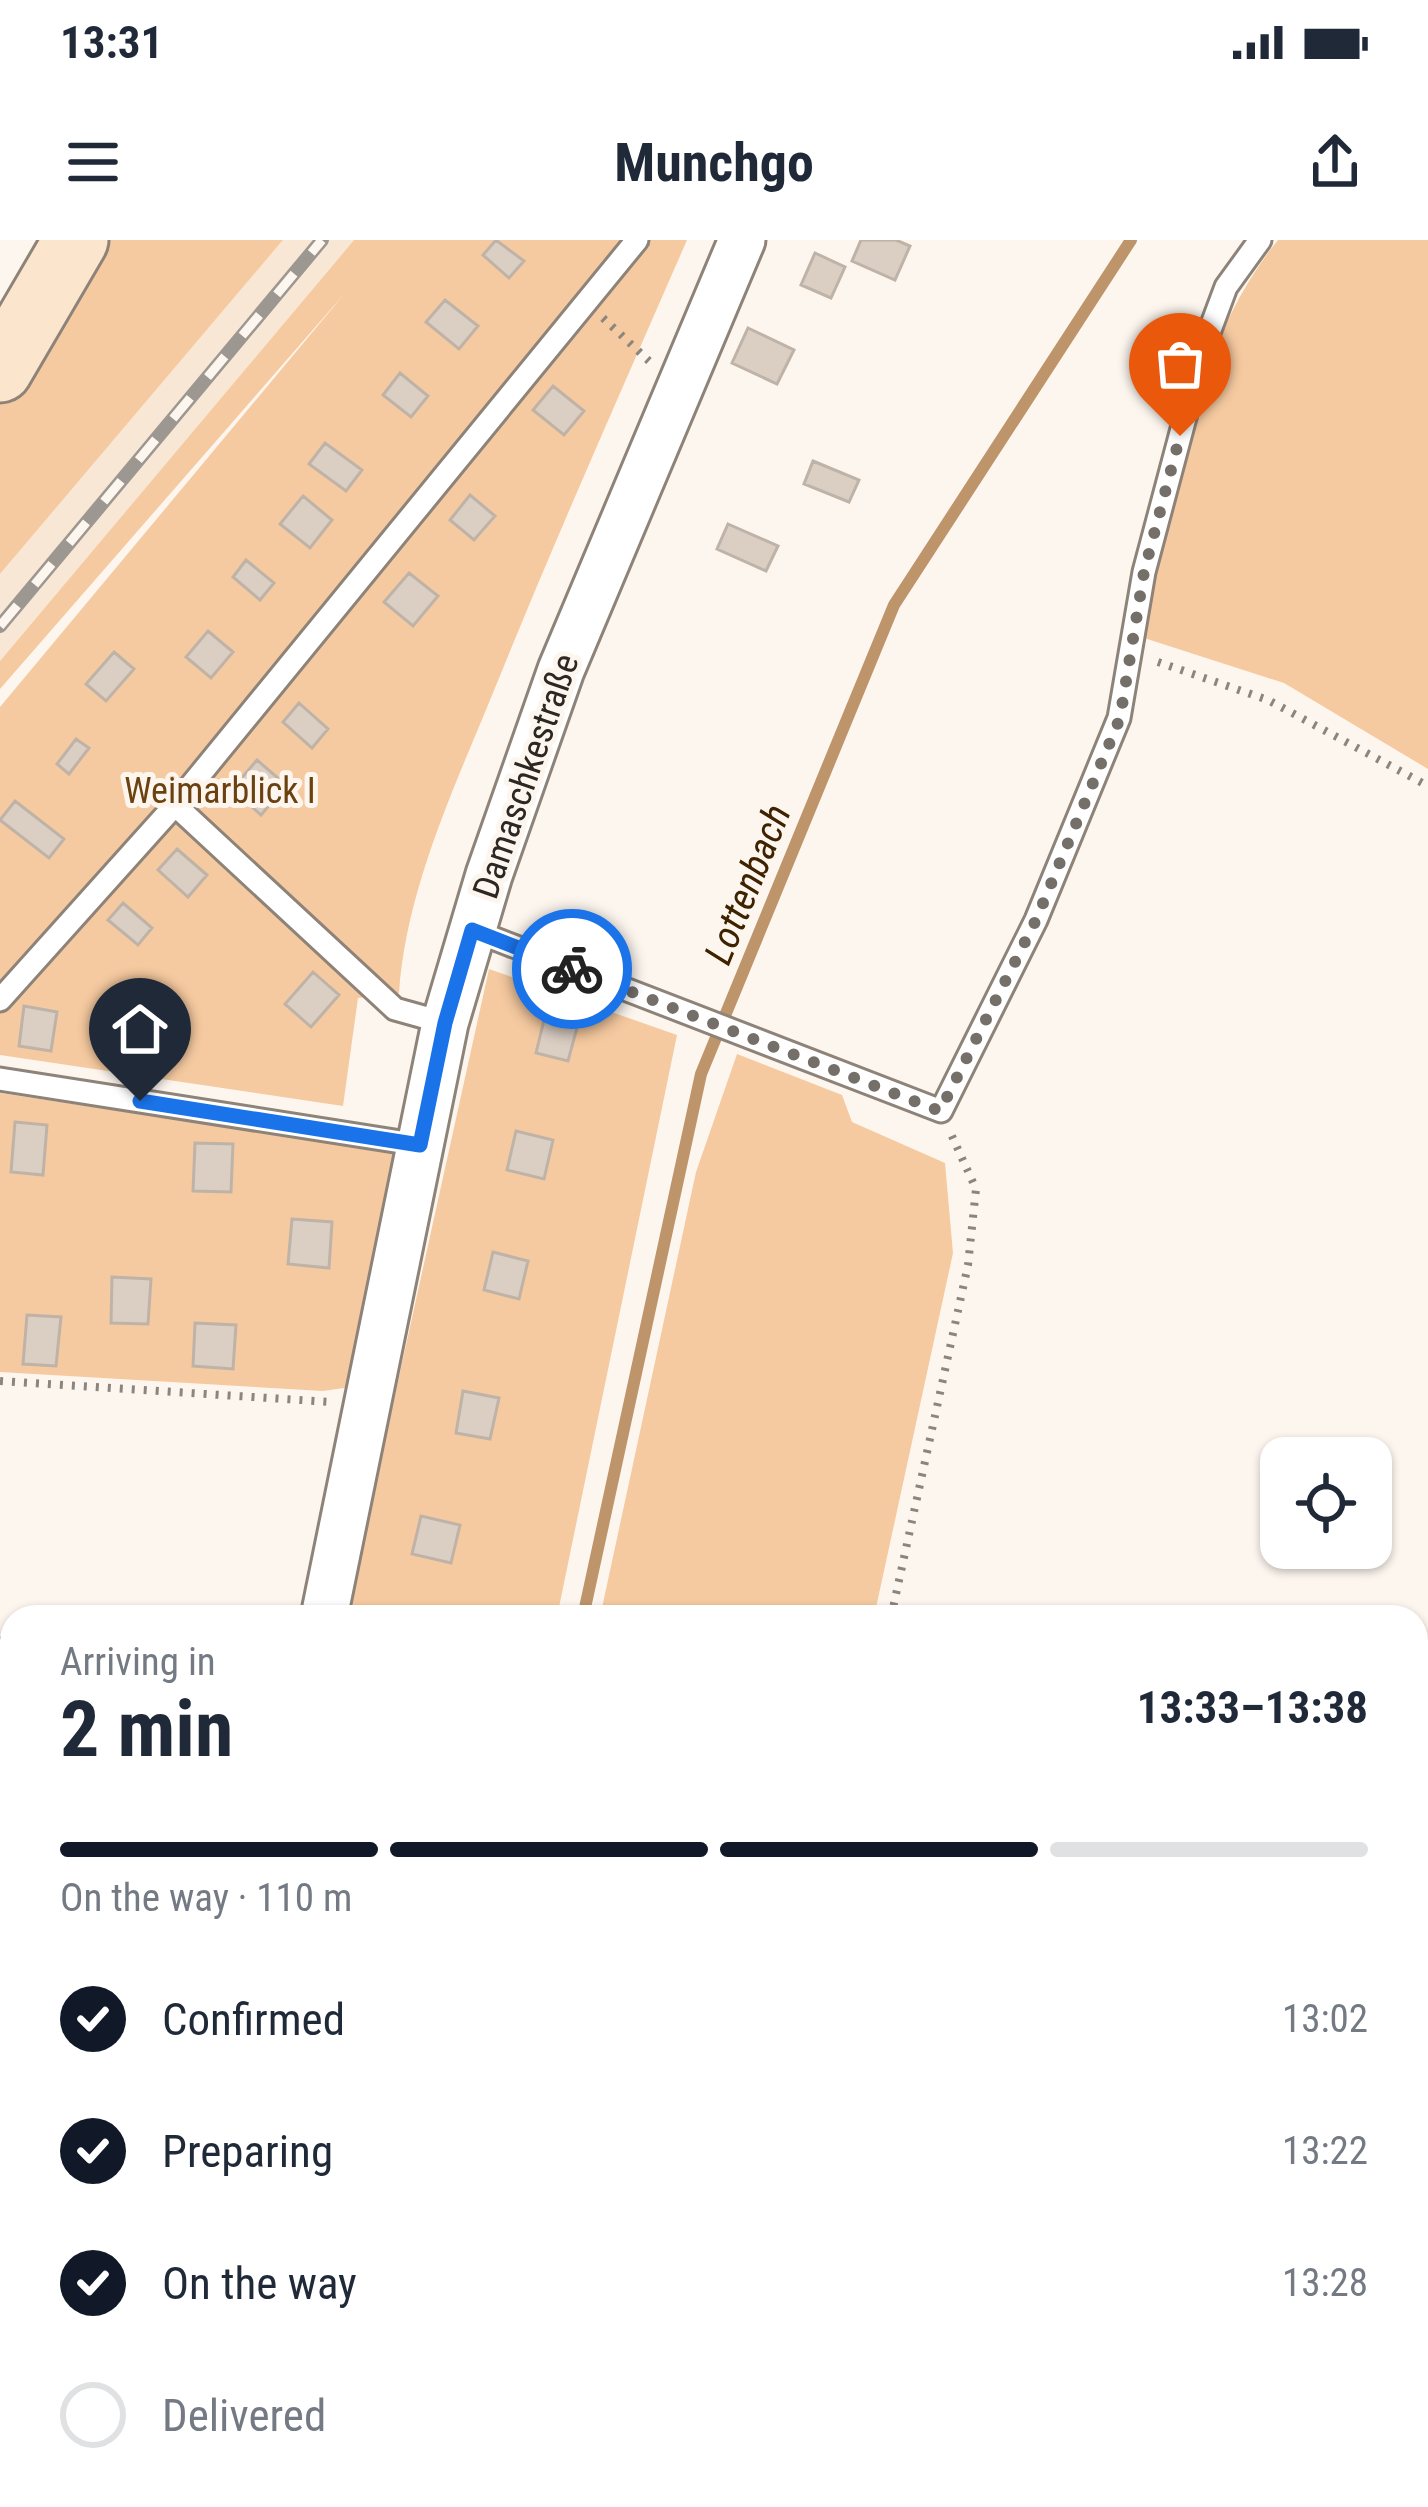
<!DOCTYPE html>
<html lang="en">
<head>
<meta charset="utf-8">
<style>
	body { margin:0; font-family:"Roboto Condensed",sans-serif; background:#f2f2f3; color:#1f2937; height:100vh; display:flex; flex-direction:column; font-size:45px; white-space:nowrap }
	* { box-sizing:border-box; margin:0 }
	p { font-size:39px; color:#747a83 }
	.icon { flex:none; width:66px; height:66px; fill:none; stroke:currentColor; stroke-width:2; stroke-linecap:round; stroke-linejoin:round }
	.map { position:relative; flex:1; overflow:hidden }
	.panel { position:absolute; left:0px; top:1365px; width:1428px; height:903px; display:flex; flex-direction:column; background:#fff; border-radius:36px 36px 0 0; box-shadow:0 3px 9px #0004 }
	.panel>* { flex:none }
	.fabs { position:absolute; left:1260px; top:1197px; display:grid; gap:24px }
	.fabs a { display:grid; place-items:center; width:132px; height:132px; border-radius:24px; background:#fff; box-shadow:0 3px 9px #0004; font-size:60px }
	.pin { position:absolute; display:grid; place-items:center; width:102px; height:102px; color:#fff; margin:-123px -51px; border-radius:50% 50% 50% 0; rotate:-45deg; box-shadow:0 0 12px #0007 }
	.pin .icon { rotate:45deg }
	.courier { position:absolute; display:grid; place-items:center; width:120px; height:120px; margin:-60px; border:9px solid #1a73e8; border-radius:50%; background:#fff; color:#222; box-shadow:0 3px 15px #0007 }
	.overview em { font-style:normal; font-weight:700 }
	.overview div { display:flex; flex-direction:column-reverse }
	.overview { display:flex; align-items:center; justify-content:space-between; height:204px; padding:0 60px }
	h1 { font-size:78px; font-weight:700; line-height:90px }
	.bar { display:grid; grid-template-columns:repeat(4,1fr); gap:18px 12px; align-content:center; height:144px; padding:0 60px }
	.bar i { height:15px; border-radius:9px; background:#e0e1e3 }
	.bar .selected { background:#111827 }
	.bar p { grid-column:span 4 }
	ol { padding:0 60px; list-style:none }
	li { display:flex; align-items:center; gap:36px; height:132px }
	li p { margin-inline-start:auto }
	li .icon { padding:12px; border-radius:50%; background:#111827; color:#fff; stroke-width:4 }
	li:last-child { color:#747a83 }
	li i { width:66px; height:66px; border:6px solid #e0e1e3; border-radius:50% }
	.status { display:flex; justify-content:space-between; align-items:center; height:84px; padding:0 60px; background:#fff; direction:ltr }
	.status svg { height:33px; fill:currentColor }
	header { display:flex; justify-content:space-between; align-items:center; height:156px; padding:0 60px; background:#fff; font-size:54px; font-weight:700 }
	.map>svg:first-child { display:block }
	.built { fill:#f9e7d5 }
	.green { fill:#f6caa0 }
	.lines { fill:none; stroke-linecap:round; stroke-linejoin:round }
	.stream { stroke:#be946b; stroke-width:12 }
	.building { fill:#dbcec3; stroke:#bfb3a8; stroke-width:3 }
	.lane-casing { stroke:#8e8378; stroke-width:27 }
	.street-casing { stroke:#8e8378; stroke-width:51 }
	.secondary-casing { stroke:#8e8378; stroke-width:69 }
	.path { stroke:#8b857f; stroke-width:8; stroke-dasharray:3 9; stroke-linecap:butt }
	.lane { stroke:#fff; stroke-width:21 }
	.street { stroke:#fff; stroke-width:45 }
	.secondary { stroke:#fbe5cd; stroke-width:63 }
	.rail-casing { stroke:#9d9791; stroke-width:14 }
	.rail { stroke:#fdf6ef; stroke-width:9; stroke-dasharray:27; stroke-linecap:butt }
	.done { stroke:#756f6a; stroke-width:12; stroke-dasharray:0 21.6 }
	.route { stroke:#1a73e8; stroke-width:15 }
	.labels { text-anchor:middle; stroke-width:10; stroke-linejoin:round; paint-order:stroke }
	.street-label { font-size:36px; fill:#2c2723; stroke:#fdf6ef }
	.park-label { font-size:36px; fill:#6b4110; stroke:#fdf6ef }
	.water-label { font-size:39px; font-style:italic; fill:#3f2301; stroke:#fdf6ef }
</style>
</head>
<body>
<div class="status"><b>13:31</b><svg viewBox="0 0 49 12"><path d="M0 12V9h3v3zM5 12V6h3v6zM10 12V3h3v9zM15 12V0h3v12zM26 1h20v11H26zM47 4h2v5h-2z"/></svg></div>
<header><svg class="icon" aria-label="menu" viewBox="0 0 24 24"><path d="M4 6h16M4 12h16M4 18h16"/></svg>Munchgo<svg class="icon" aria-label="share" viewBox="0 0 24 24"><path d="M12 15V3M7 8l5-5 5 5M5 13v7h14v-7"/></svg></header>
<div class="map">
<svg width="1428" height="2267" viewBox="0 0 1428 2267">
	<rect width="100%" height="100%" fill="#fdf6ef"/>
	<path class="built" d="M283,0H354L0,421V334Z"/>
	<path class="green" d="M96,0H283L0,334V164Z
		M354,0H687C622,149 556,297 495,448C456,544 406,648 399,753L358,758L343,866L0,815V467L345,53L0,449V421Z
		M1278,0H1428V529L1284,443L1141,397C1174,262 1188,111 1278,0Z
		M489,729L677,795L557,1377H346Z
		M737,814L842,855L852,882L945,923L953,1013L874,1377H600L696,932Z
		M0,853L399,913L351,1147L323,1151L0,1132Z
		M0,1425H12V2097L0,2096Z
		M155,2256H373L371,2267H153Z
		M404,2256H544L542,2267H401Z"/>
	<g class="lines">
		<path class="stream" d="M583,1377L701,834L894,365L1131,0
			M387,2267L389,2256"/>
	</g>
	<path class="building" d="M496,0L524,21L509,38L483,15Z
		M861,0H896L910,6L895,40L852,21Z
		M815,13L845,27L831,58L801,45Z
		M445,60L478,86L459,109L426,82Z
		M748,88L794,110L777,144L732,123Z
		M400,133L428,156L411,177L383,155Z
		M553,146L584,171L564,195L533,170Z
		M325,203L362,230L346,251L309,224Z
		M813,221L859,240L849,262L804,244Z
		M470,255L495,276L474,300L450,280Z
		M303,256L332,280L310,308L280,284Z
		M728,284L778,306L766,331L717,309Z
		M246,320L274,343L260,360L233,337Z
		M409,333L438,356L413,386L384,362Z
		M208,391L233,412L211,438L186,417Z
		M114,412L134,429L106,461L86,444Z
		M299,463L328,489L312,508L283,482Z
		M76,499L89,508L69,534L57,524Z
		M257,520L286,545L261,575L232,549Z
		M15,561L64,599L49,618L0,580Z
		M177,609L207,635L188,657L158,630Z
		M123,663L152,688L138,705L108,680Z
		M313,732L339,755L311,787L285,764Z
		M24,766L57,772L51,811L19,806Z
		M545,776L578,784L568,821L536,813Z
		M15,882L47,885L43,935L11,932Z
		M516,891L553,900L544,939L507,930Z
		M195,903L233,904L231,952L193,951Z
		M292,979L332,982L329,1028L288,1024Z
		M493,1012L528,1021L519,1059L484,1050Z
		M112,1037L151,1039L148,1084L111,1083Z
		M27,1075L61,1077L56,1126L23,1124Z
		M195,1083L236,1085L233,1129L193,1126Z
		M463,1151L499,1158L490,1199L456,1193Z
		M421,1276L460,1285L451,1323L412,1314Z
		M0,1462L12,1463V1497L0,1496Z
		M2,1530L12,1531V1575L0,1574Z
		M0,1679L12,1680L9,1720L0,1719Z"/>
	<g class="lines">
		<g class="lane-casing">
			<path id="lane" d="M175,565L395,769L445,783
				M472,690L941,871L1036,680L1119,478L1144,332L1204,106L1226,47L1260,0
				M0,760L175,565L637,0
				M0,839L420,905
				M0,1410L12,1411
				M593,2263L604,2256"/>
		</g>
		<g class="street-casing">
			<path id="street" d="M324,1377L445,783L489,635L561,430L742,0
				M130,2267L132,2256"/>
		</g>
		<g class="secondary-casing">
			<path id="secondary" d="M0,130L76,0"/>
		</g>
		<path class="path" d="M603,78L649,121
			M1158,422L1268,460L1428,546
			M0,1141L332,1162
			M891,1377L968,1025L976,949L951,894
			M0,2111L12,2112
			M697,2256H708"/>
		<use href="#lane" class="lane"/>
		<use href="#street" class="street"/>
		<use href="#secondary" class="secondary"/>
		<g class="rail-casing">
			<path id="rail" d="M0,386L322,0"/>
		</g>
		<use href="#rail" class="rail"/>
	</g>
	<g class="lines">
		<path class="done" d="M572,729L940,871L1036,680L1120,478L1144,332L1180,196"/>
		<path class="route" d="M140,861L420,905L445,783L472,690L572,729"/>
	</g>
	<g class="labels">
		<g class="street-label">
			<text transform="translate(525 536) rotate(-71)" y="13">Damaschkestraße</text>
		</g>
		<g class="park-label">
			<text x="220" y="563">Weimarblick I</text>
		</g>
		<g class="water-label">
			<text transform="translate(747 644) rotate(-68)" y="14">Lottenbach</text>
		</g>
	</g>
</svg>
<div class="fabs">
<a><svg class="icon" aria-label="locate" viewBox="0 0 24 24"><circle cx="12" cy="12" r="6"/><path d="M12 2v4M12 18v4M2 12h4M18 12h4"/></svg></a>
</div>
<div class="pin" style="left:1180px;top:196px;background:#ea580c"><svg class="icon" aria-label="bag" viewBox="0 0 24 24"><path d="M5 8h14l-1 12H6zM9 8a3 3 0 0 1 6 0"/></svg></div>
<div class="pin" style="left:140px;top:861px;background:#1f2937"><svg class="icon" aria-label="home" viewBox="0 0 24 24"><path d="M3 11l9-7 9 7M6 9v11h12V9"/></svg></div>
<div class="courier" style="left:572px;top:729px"><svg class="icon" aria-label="bike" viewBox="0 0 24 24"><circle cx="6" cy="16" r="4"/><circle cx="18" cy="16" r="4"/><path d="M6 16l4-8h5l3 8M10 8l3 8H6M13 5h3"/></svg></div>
<section class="panel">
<div class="overview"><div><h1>2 min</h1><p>Arriving in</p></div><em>13:33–13:38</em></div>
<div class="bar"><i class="selected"></i><i class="selected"></i><i class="selected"></i><i></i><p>On the way · 110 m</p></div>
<ol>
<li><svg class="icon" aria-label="check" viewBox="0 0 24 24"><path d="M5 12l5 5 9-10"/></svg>Confirmed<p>13:02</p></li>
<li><svg class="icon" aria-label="check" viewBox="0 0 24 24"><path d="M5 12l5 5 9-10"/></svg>Preparing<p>13:22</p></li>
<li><svg class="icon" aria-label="check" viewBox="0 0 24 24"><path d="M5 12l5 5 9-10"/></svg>On the way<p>13:28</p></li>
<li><i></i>Delivered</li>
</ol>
</section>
</div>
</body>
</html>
